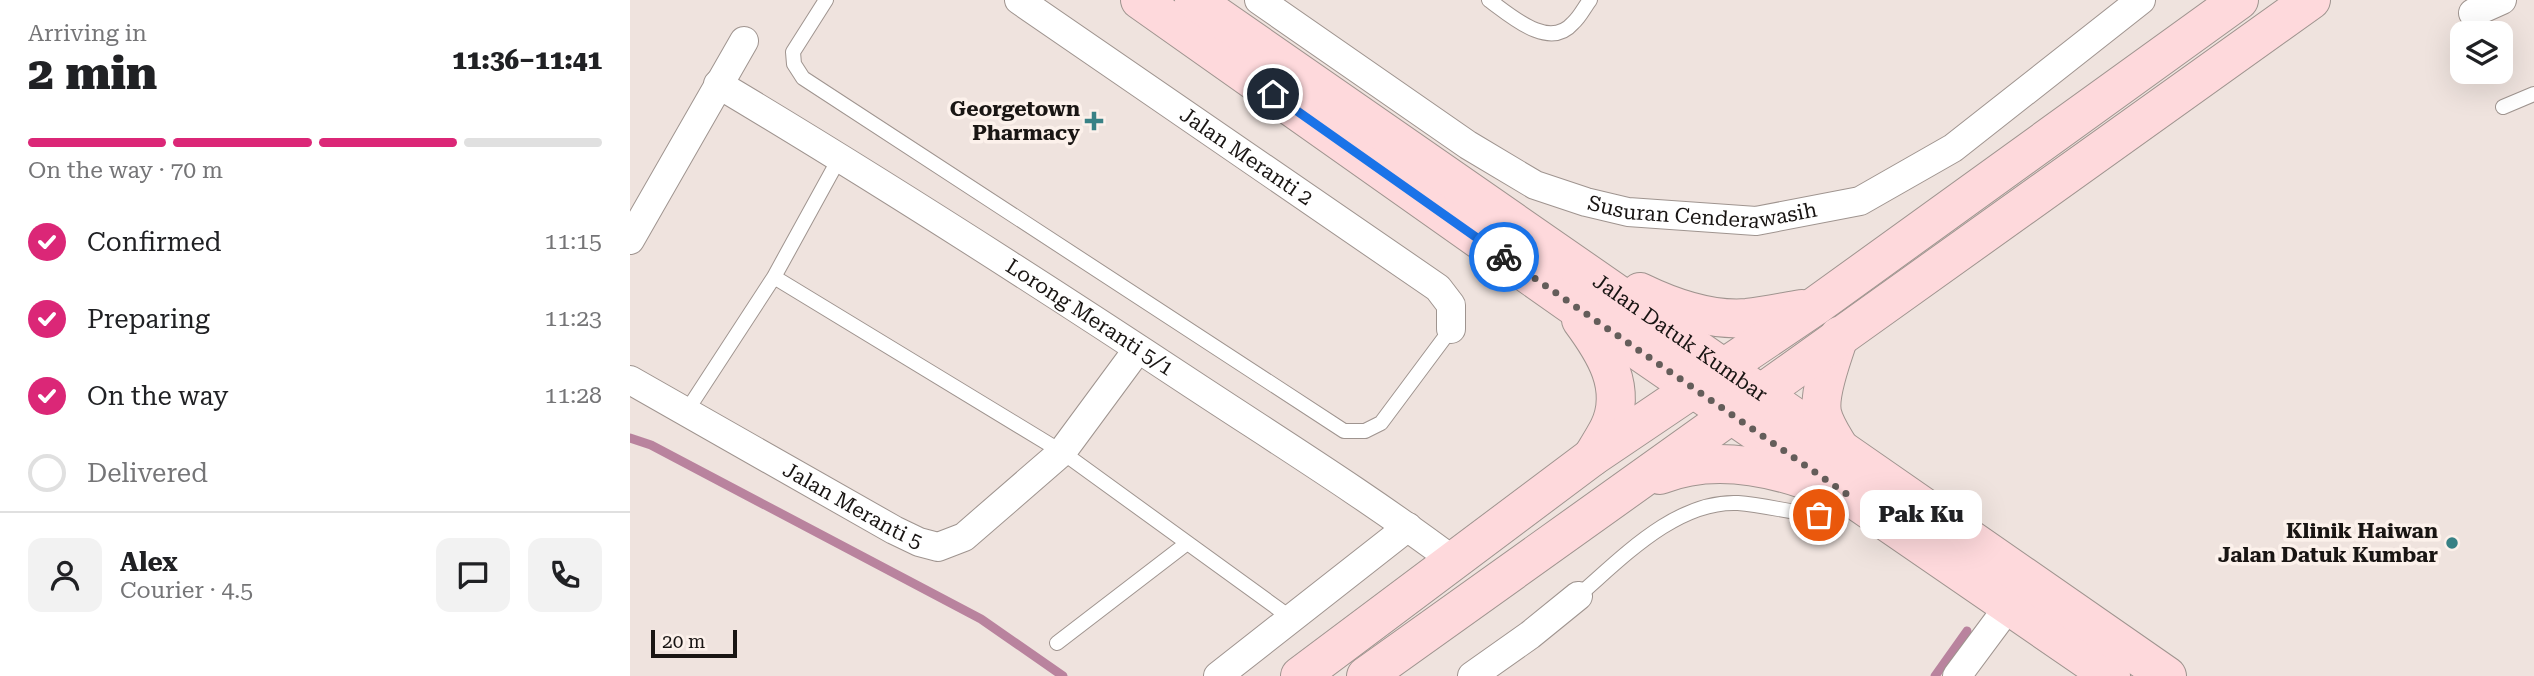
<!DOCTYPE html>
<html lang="en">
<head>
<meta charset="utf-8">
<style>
	body { margin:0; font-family:"Roboto Serif",serif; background:#f2f2f2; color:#202124; height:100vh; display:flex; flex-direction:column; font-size:26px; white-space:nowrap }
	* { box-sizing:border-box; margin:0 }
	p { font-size:23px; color:#757577 }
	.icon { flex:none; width:38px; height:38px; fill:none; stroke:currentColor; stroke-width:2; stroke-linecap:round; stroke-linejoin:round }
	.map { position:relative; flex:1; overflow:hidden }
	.panel { display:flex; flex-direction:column; background:#fff; width:630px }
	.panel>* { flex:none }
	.controls { position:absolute; left:1820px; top:21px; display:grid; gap:14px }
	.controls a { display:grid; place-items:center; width:63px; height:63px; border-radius:14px; background:#fff; box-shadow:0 7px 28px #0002; font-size:35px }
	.scale { position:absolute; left:21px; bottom:18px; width:86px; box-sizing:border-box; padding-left:7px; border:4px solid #191513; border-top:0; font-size:19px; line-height:24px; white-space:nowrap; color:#191513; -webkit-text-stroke:5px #fcf1eb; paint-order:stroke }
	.pin { position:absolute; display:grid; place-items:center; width:60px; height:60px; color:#fff; margin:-30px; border:4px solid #fff; border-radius:50%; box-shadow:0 2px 7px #0007 }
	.courier { position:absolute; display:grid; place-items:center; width:70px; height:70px; margin:-35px; border:5px solid #1a73e8; border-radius:50%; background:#fff; color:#222; box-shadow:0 2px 9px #0007 }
	.bubble { position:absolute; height:49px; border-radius:14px; background:#fff; box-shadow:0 7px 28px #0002; font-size:23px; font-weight:800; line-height:49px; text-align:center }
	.head em { font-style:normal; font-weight:800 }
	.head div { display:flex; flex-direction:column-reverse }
	.head { display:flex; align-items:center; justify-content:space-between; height:119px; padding:0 28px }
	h1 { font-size:46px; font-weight:800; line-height:52px }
	.bar { display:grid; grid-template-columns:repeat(4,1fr); gap:10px 7px; align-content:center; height:84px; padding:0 28px }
	.bar i { height:9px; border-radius:5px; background:#e0e0e0 }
	.bar .selected { background:#db2777 }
	.bar p { grid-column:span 4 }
	.line { display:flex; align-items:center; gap:18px; padding:0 28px; border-top:2px solid #e0e0e0 }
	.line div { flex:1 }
	.round { display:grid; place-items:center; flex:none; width:74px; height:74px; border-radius:14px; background:#f2f2f2 }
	ol { padding:0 28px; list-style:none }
	li { display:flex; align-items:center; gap:21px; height:77px }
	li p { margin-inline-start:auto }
	li .icon { padding:7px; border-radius:50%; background:#db2777; color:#fff; stroke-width:4 }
	li:last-child { color:#757577 }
	li i { width:38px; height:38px; border:4px solid #e0e0e0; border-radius:50% }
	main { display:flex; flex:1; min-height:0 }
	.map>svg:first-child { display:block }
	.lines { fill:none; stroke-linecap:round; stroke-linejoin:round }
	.stream { stroke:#b9839e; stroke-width:9 }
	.service-casing { stroke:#9f948f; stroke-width:16 }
	.minor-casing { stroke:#9f948f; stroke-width:30 }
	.secondary-casing { stroke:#9f948f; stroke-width:40 }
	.service { stroke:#fff; stroke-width:14 }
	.minor { stroke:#fff; stroke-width:28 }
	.secondary { stroke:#fed9dc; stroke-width:38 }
	.done { stroke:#645d5a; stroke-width:7; stroke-dasharray:0 12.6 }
	.route { stroke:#1a73e8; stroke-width:9 }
	.poi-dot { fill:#388185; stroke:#fcf1eb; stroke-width:2.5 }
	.labels { text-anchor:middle; stroke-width:7; stroke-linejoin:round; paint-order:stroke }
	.poi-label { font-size:21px; font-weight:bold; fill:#191513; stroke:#fcf1eb; text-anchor:end }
	.street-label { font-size:21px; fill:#191513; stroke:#fcf1eb }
</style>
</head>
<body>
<main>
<section class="panel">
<div class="head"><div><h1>2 min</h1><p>Arriving in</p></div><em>11:36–11:41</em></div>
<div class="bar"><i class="selected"></i><i class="selected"></i><i class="selected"></i><i></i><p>On the way · 70 m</p></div>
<ol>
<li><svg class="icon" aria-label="check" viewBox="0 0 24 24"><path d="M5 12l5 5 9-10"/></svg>Confirmed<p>11:15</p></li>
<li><svg class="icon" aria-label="check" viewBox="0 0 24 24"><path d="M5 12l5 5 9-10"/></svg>Preparing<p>11:23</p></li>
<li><svg class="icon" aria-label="check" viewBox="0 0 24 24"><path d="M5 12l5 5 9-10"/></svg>On the way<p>11:28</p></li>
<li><i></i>Delivered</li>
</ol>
<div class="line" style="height:126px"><a class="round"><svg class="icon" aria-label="person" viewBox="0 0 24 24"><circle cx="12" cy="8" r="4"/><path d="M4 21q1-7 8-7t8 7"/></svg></a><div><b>Alex</b><p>Courier · 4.5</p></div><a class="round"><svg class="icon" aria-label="chat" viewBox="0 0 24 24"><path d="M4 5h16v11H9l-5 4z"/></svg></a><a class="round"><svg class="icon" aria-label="phone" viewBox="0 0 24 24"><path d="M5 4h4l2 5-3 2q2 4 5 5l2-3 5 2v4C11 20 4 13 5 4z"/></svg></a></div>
</section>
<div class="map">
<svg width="1904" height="676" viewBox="0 0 1904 676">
	<rect width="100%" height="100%" fill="#efe3de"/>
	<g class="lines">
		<path class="stream" d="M0,438L21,445L351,619L433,676
			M1305,676L1337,631"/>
		<g class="service-casing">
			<path id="service" d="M196,0L163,52L164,64L173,78L714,431H735L751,423L821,329
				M859,0C880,15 919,51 943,23C950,17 954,8 960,0
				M1873,107L1904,94
				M144,277L432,452L661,618
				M56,412L144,277L210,157
				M948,596C991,559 1046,500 1108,503C1135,505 1162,513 1189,515L1198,512L1217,495
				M427,643L556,544"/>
		</g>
		<g class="minor-casing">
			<g id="minor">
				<path id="s1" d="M389,0L808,288L821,305V329"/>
				<path id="s2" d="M629,0L838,145L905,185L956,202L998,212L1126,221L1230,201L1323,148L1511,0"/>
				<path d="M1843,13L1872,0"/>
				<path id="s3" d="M88,84C249,180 406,281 562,384C650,442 740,498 825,562"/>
				<path d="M0,240L114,41"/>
				<path id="s4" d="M0,380L264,530L289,542L308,547L334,537L432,452L508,349"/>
				<path d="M588,676L778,527"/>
				<path d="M842,676L900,635L948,596"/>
				<path d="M1327,676L1379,606"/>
			</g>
		</g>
		<g class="secondary-casing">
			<g id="secondary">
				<path d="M510,0L939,303L1481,676"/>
				<path id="s5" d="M564,0L1537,676"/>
				<path d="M1010,292C1043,308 1080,321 1117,318C1135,316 1154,312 1172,309"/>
				<path d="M951,320C974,351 998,388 979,428C974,438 968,447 962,457"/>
				<path d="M1209,336C1203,357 1188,392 1192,413C1195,426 1203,437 1210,449"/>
				<path d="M1030,475C1077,456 1129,464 1176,480"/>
				<path d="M670,676L962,457L1184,307L1609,0"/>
				<path d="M736,676L1681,0"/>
			</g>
		</g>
		<use href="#service" class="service"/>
		<use href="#minor" class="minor"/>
		<use href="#secondary" class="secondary"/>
	</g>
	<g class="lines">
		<path class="done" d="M874,257L1218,495L1198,512L1189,515"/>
		<path class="route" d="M643,94L874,257"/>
	</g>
	<g class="poi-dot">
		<path d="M460.5 110.5h7v7h7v7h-7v7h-7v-7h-7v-7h7z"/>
		<circle cx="1822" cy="543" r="7"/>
	</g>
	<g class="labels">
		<g class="poi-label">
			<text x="450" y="116">Georgetown<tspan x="450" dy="24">Pharmacy</tspan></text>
			<text x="1808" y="538">Klinik Haiwan<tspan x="1808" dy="24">Jalan Datuk Kumbar</tspan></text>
		</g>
		<g class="street-label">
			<text dy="7" stroke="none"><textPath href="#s1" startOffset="276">Jalan Meranti 2</textPath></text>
			<text dy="7" stroke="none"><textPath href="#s2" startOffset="504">Susuran Cenderawasih</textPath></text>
			<text dy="7" stroke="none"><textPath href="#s3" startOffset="439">Lorong Meranti 5/1</textPath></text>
			<text dy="7" stroke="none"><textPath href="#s5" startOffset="592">Jalan Datuk Kumbar</textPath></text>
			<text dy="7" stroke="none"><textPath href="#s4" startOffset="256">Jalan Meranti 5</textPath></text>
		</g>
	</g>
</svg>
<div class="controls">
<a><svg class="icon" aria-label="layers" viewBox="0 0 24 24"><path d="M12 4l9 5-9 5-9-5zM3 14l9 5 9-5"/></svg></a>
</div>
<div class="scale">20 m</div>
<div class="pin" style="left:1189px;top:515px;background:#ea580c"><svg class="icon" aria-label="bag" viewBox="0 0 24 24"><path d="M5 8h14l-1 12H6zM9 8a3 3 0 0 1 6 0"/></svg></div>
<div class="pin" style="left:643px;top:94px;background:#1f2937"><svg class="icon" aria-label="home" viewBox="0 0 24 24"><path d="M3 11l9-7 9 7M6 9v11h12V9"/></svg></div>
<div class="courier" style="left:874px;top:257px"><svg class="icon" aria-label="bike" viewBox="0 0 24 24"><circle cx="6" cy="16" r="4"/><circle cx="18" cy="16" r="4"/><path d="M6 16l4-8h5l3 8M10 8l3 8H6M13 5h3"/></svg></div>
<div class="bubble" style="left:1230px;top:490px;width:122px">Pak Ku</div>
</div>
</main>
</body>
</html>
